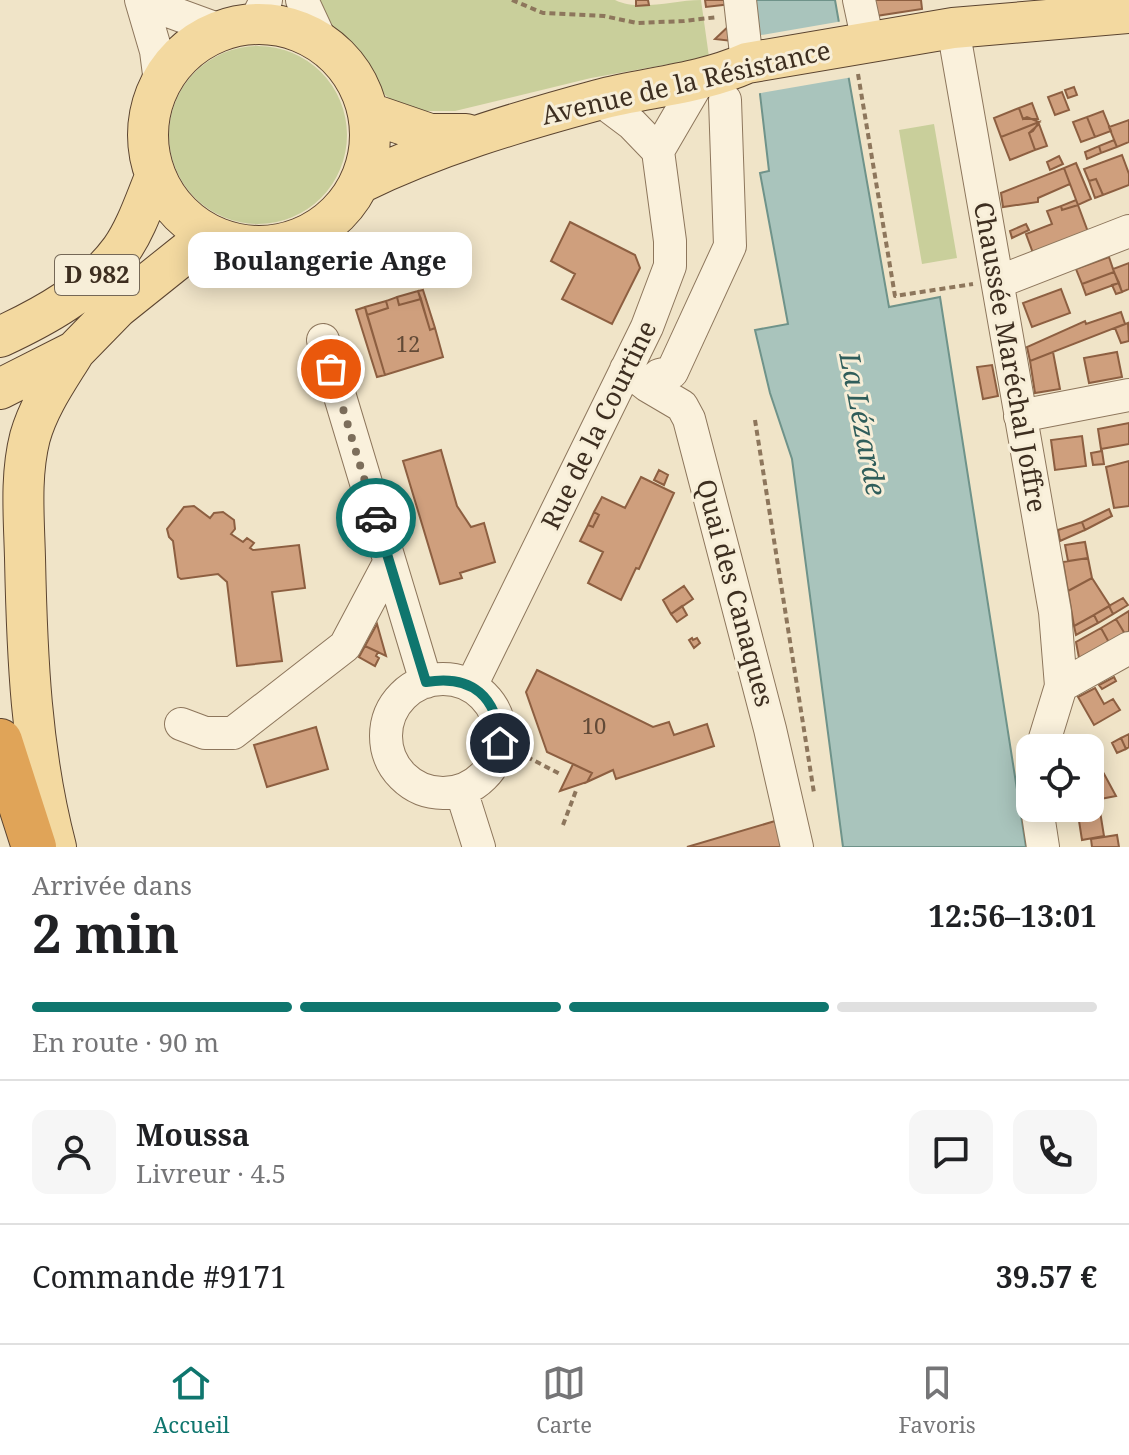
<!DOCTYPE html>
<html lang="fr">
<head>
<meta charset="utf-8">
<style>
	body { margin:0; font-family:"Noto Serif",serif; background:#f6f6f6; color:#202124; height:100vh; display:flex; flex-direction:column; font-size:30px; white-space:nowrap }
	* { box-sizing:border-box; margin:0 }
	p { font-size:26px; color:#757577 }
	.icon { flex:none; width:44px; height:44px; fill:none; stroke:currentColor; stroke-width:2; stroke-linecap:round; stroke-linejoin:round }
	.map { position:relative; height:847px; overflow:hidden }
	.details { display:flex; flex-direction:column; background:#fff; flex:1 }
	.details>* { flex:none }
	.controls { position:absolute; left:1016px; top:734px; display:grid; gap:16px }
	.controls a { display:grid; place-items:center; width:88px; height:88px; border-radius:16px; background:#fff; box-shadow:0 4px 20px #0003; font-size:40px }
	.pin { position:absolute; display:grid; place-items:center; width:68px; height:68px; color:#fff; margin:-34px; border:4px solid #fff; border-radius:50%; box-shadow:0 2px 8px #0007 }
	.courier { position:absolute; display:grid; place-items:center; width:80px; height:80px; margin:-40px; border:6px solid #0f766e; border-radius:50%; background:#fff; color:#222; box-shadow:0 2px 10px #0007 }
	.bubble { position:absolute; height:56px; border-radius:16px; background:#fff; box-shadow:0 4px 20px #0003; font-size:26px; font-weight:700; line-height:56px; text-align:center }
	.head em { font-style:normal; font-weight:700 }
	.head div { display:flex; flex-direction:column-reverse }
	.head { display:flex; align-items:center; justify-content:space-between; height:136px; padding:0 32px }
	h1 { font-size:52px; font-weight:700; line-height:60px }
	.bar { display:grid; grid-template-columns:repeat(4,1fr); gap:12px 8px; align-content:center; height:96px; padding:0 32px }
	.bar i { height:10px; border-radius:6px; background:#e0e0e0 }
	.bar .active { background:#0f766e }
	.bar p { grid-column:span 4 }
	.line { display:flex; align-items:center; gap:20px; padding:0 32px; border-top:2px solid #e0e0e0 }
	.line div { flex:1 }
	.round { display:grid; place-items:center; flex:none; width:84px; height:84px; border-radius:16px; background:#f6f6f6 }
	.dock { display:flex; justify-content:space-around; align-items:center; height:112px; border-top:2px solid #e0e0e0; background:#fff; font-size:22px; color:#757577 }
	.dock a { display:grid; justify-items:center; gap:4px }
	.dock .active { color:#0f766e }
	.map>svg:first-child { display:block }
	.green { fill:#c9cf9b }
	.water { fill:#a9c4bc; stroke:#6f938a; stroke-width:2 }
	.pier { fill:#f0e4c8 }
	.building { fill:#cf9f7d; stroke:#8d5f41; stroke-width:2 }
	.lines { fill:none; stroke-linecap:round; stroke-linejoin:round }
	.minor-casing { stroke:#8d765c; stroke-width:34 }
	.major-casing { stroke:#5b4430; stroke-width:42 }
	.highway-casing { stroke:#5b4430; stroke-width:46 }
	.path { stroke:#8d765c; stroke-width:4; stroke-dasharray:6 4; stroke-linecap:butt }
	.minor { stroke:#faf1dc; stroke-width:32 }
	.major { stroke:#f3d9a0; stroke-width:40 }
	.highway { stroke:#e0a458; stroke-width:44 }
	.done { stroke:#7c6e5b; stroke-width:8; stroke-dasharray:0 14.4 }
	.route { stroke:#0f766e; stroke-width:10 }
	.labels { text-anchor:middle; stroke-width:6; stroke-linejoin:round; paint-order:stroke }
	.number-label { font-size:22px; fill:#624a37 }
	.shield { fill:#f7eed8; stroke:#756857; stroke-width:2 }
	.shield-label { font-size:24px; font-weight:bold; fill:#3d2e20 }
	.street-label { font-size:26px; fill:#3d2e20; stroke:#f7eed8 }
	.water-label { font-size:28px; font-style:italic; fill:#2f5d5a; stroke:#f7eed8 }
</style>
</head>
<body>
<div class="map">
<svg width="1129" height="847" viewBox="0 0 1129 847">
	<rect width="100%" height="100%" fill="#f0e4c8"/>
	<path class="green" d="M312,0H615C640,12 673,0 701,0L709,57L591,78L455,111H415L400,106L385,95L354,53L329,30Z
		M169 135a89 89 0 1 1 178 0a89 89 0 1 1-178 0Z
		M934,124L957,258L922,264L899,130Z"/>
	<path class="water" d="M749,0H835L889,307L940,297L1026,847H843L792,459L770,393L755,330L788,324L760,173L769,171Z"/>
	<path class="pier" d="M843,21L853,77L755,94L750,37Z"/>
	<path class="building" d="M636,0H648L649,5L636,6Z
		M705,0H731V4L706,7Z
		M874,0H921L922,9L876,16Z
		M733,22L732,41L715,39Z
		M1074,87L1077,95L1068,98L1065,90Z
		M1062,92L1069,110L1055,115L1048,97Z
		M1032,103L1038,119H1023L1019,108Z
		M1019,108L1023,119L1027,117L1039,122L1001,137L994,118Z
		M1103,111L1111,131L1095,137L1087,117Z
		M1087,117L1095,137L1081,142L1073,122Z
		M1129,120V142L1117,147L1109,127Z
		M1039,122L1033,131L1029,133L1035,150L1010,160L1001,137Z
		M1039,124L1047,146L1035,150L1029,133Z
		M1114,140L1117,147L1101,153L1099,146Z
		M1099,146L1101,153L1087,159L1085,152Z
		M1122,155L1129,174V185L1103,195L1096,179L1089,181L1084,169Z
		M1059,156L1063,164L1050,170L1047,162Z
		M1076,163L1091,199L1078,205L1064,168Z
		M1064,168L1070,184L1038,198V202L1003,207L1001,193Z
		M1096,179L1103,195L1095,198L1089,181Z
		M1076,200L1078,205L1062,210L1061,206Z
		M1078,205L1088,232L1033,253L1026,234L1052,224L1047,211L1061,206L1062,210Z
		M570,222L635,255L640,268L612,324L562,299L575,274L551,261Z
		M1026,224L1029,230L1012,238L1010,231Z
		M1109,257L1114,272L1082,284L1076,269Z
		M1129,263V289L1122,292L1113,269Z
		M1114,272L1119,283L1086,295L1082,284Z
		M1119,283L1122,292L1116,294L1112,285Z
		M1061,289L1070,313L1032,327L1023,303Z
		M423,290L435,328L430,330L418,291Z
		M418,291L421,299L399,305L397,297Z
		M397,297L399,305L421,299L430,330L435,328L443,357L385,375L367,315L388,308L386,301Z
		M386,301L388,308L367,315L365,307Z
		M365,307L385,375L377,377L356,310Z
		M1121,312L1125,324L1030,361L1027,347L1085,321L1086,324Z
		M1128,323L1129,341L1121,343L1115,328Z
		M1053,352L1060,389L1035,393L1030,361Z
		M1117,352L1122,377L1089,383L1084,358Z
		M992,365L998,396L983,399L977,367Z
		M1129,423V444L1101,449L1098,429Z
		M1082,436L1086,466L1055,470L1051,440Z
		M441,450L457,506L471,527L484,523L495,562L460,573L462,578L440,584L403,461Z
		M1102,451L1104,464L1093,465L1091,453Z
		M1129,461V506L1114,508L1106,467Z
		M659,470L668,475L664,485L654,480Z
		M641,477L674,493L639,569L636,568L621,600L588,583L603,552L580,541L588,525L593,527L599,515L594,512L602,497L625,508Z
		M194,506L210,518L214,513L223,512L234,520L235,529L231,534L243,542L247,538L254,543L250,548L253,550L299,545L305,588L272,592L282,661L237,666L227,582L218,574L181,579L178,577L173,541L169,537L167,529L184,507Z
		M1109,509L1112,516L1085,530L1082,522Z
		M594,512L599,515L593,527L588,525Z
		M1082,522L1085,530L1060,541L1058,530Z
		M1085,542L1088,558L1068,561L1065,545Z
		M1088,558L1092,578L1068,591L1063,562Z
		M1092,578L1110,606L1074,626L1068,591Z
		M684,586L693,599L671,614L663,600Z
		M1123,598L1128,605L1113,614L1109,606Z
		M682,606L687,615L677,622L671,614Z
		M1109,606L1113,614L1098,623L1094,615Z
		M1129,611V639H1128L1116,619Z
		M1094,615L1098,623L1076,635L1074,626Z
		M1116,619L1128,639L1112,648L1101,628Z
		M377,624L386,656L365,646Z
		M1101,628L1112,648L1080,663L1076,642Z
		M692,638L693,640L697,638L700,643L694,648L689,640Z
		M365,646L378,652L376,656L379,658L375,666L359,657Z
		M537,670L653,727L669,722L674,735L707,724L714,746L616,779L613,770L587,782L592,773L547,752L526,692Z
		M1114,677L1116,681L1102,689L1099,685Z
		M1095,688L1104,704L1113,699L1120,710L1094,725L1078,697Z
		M316,727L328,769L267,787L254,745Z
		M1129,734V747L1126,749L1121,738Z
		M1061,735L1087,741L1099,765L1090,767V748H1058Z
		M1121,738L1126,749L1117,753L1112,743Z
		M573,764L592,773L587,782L560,791Z
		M1099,765L1103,772L1093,775L1090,767Z
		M1103,772L1116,796L1090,801V783L1092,792L1100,791L1093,775Z
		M1098,799L1104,836L1082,840L1077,808H1090V801Z
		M775,821L782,847H687Z
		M1117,835L1119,847H1092L1091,839Z"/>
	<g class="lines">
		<g class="minor-casing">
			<path id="minor" d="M141,0L156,51L160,82
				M152,0L168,11L220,30
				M302,0L322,43
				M740,0L747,63
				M859,0L868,42
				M254,24L266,0
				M953,28L1055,612L1061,686L1042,748
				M600,100L632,124L658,151
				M998,282L1129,231
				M323,340L426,682
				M626,369L648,386L682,406L689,419L770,729L797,847
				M648,386L659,375L672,372L730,246L725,100
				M1020,416L1129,395
				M386 736a57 57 0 1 1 114 0a57 57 0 1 1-114 0Z
				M471,686L647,327L670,266V241L658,151L700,79
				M1061,686L1129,648
				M181,724L205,733H233L345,646L389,563
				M461,790L479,847
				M1037,808L1043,847"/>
		</g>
		<g class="major-casing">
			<path id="major" d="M148 135a111 111 0 1 1 222 0a111 111 0 1 1-222 0Z
				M369,113L430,134H466
				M360,183C436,146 517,122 598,100C648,87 700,84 747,63L953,28L1129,13
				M0,337C45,316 91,291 121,250C136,229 145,201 155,177
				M0,389L75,351L117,308L192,248L214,239
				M56,847C31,752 27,655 25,558C24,518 20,476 30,437C39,405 58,379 75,351"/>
		</g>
		<g class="highway-casing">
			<path id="highway" d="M0,741L34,847"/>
		</g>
		<path class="path" d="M512,0L543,13L604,16L637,23L684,21L718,17
			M858,74L895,296L973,284
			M755,420L814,793
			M500,743L562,775
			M563,825L577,788"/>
		<use href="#minor" class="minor"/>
		<use href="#major" class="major"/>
		<use href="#highway" class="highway"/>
	</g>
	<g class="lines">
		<path class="done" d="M331,369L376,518"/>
		<path class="route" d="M376,518L426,682C472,674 498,697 500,743"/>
	</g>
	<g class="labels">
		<g class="number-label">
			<text x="408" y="352">12</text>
			<text x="594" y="734">10</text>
		</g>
		<rect class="shield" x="55" y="255" width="84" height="40" rx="6"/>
		<g class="shield-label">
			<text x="97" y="283">D 982</text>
		</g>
		<g class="street-label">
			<text transform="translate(686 83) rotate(-13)" y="9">Avenue de la Résistance</text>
			<text transform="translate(1010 357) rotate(80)" y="9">Chaussée Maréchal Joffre</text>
			<text transform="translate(599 425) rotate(-64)" y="9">Rue de la Courtine</text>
			<text transform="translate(735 593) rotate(75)" y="9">Quai des Canaques</text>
		</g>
		<g class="water-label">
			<text transform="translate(863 424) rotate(79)" y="10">La Lézarde</text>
		</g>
	</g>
</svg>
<div class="controls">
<a><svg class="icon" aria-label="locate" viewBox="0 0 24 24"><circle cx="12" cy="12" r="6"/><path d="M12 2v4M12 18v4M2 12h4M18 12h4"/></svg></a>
</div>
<div class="pin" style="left:331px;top:369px;background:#ea580c"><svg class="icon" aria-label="bag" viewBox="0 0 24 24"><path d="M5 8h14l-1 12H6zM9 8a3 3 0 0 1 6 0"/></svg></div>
<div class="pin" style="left:500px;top:743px;background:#1f2937"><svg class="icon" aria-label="home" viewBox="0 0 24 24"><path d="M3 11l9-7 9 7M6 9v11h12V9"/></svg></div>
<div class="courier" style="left:376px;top:518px"><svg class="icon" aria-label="car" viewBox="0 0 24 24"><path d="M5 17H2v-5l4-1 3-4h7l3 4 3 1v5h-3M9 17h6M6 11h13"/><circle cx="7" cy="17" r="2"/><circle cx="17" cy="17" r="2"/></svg></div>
<div class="bubble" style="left:188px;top:232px;width:284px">Boulangerie Ange</div>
</div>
<section class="details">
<div class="head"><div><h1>2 min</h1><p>Arrivée dans</p></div><em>12:56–13:01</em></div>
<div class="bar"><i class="active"></i><i class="active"></i><i class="active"></i><i></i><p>En route · 90 m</p></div>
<div class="line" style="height:144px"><a class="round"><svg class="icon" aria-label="person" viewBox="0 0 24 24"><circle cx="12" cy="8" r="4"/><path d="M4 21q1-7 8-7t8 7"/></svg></a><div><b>Moussa</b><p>Livreur · 4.5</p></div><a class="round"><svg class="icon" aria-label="chat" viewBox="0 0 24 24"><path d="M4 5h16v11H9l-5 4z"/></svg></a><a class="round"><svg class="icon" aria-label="phone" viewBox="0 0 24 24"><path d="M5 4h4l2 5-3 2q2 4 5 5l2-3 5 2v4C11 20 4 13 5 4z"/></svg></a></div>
<div class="line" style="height:104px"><div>Commande #9171</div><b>39.57 €</b></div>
</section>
<nav class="dock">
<a class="active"><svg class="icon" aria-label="home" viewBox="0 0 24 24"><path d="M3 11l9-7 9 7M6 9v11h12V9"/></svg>Accueil</a>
<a><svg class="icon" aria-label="map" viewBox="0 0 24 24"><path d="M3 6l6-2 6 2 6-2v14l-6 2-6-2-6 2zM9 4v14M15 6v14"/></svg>Carte</a>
<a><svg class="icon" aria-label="saved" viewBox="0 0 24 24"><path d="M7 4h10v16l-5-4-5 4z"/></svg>Favoris</a>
</nav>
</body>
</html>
